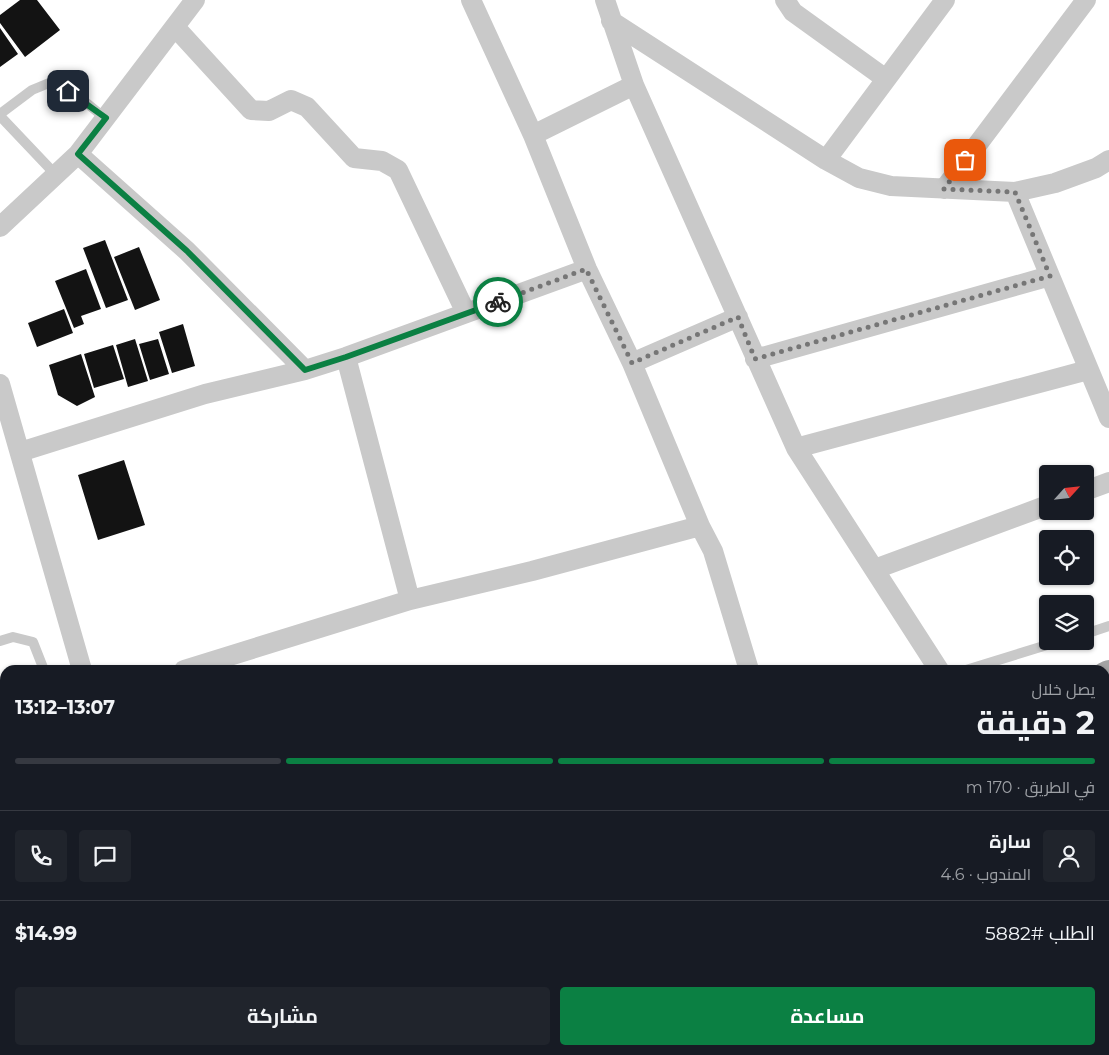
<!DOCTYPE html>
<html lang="ar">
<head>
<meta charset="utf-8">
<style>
	body { margin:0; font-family:Montserrat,Cairo,sans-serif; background:#20242c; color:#f1f3f6; direction:rtl; height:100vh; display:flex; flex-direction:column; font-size:19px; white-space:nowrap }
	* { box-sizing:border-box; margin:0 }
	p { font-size:16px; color:#9ea1a6 }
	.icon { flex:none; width:28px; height:28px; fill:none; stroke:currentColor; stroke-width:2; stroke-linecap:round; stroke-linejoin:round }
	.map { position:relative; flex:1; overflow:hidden; direction:ltr }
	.sheet { position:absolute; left:0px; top:665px; width:1110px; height:390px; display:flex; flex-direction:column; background:#171b24; border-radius:15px 15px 0 0; box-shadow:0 1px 4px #0004; direction:rtl }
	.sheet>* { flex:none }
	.needle { width:32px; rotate:63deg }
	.controls { position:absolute; left:1039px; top:465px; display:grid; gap:10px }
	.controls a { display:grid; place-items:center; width:55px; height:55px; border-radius:5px; background:#171b24; box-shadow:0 1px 4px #0004; font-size:25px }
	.pin { position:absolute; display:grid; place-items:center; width:42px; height:42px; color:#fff; margin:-21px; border-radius:10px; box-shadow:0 2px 8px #0006 }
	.courier { position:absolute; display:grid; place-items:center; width:50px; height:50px; margin:-25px; border:4px solid #0b8043; border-radius:50%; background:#fff; color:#222; box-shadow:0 1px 6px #0007 }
	.head em { font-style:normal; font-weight:700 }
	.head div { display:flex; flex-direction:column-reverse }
	.head { display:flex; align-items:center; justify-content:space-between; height:85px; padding:0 15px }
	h1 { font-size:32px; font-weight:700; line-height:38px }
	.bar { display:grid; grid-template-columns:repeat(4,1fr); gap:8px 5px; align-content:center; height:60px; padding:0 15px }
	.bar i { height:6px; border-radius:4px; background:#363941 }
	.bar .on { background:#0b8043 }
	.bar p { grid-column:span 4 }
	.line { display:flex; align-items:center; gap:12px; padding:0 15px; border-top:1px solid #363941 }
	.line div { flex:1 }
	.round { display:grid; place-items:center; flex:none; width:52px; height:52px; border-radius:5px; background:#20242c }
	.action { display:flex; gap:10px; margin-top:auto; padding:10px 15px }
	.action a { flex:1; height:58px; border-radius:5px; background:#0b8043; color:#fff; font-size:20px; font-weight:700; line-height:58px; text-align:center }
	.action a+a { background:#20242c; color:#f1f3f6 }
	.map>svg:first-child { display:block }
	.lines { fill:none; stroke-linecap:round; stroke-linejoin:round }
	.river { stroke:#c6deea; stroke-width:42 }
	.building { fill:#131313 }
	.service { stroke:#c9c9c9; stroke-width:10 }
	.minor { stroke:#c9c9c9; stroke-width:20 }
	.tertiary { stroke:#c9c9c9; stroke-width:25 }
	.primary { stroke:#a4a4a4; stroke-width:28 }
	.done { stroke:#767676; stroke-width:5; stroke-dasharray:0 9 }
	.route { stroke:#0b8043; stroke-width:6 }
</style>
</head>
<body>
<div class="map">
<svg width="1109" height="1055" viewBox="0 0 1109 1055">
	<rect width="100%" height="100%" fill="#fff"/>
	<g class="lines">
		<path class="river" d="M1105,869L1109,868
			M388,1055L408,1050"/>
	</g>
	<path class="building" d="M20,0H37L60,30L25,57L0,23V15Z
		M0,28L18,54L0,67Z
		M105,240L128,300L106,308L83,248Z
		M139,247L160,300L135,310L114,257Z
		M86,269L101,309L81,316L84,324L74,328L55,281Z
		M64,309L73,333L37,347L28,323Z
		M183,324L195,366L172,373L159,332Z
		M135,339L148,381L128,387L116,345Z
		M158,339L169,374L150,380L139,344Z
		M113,345L124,379L94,388L84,354Z
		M81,354L95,397L77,406L58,395L49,365Z
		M124,460L145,525L98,540L78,475Z
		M0,821L5,835L0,838Z"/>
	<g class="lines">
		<path class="service" d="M0,114L32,90L49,83L78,96L106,119
			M0,116L56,175
			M1085,634L1109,626
			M0,641L13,637L33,642L44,670
			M966,670L1060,641
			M0,958L5,957"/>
		<path class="minor" d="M471,0L533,135L587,269L632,363L700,526L713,551L749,670
			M605,0L634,85L796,448L939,670
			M785,0L793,12L886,79
			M611,21L826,160L859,178L891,186L1015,192L1055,183L1096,168L1109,160
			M175,27L251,110L269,111L291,100L307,107L354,158L382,161L398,170L466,313
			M533,135L634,85
			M78,154L187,251L305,370
			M826,160L945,0
			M944,189L1086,0
			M1015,192L1109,418
			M0,227L78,154L195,0
			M346,357L410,600
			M755,359L1050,276
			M632,363L738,317
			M0,384L82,670
			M796,448L1088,370
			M20,452L205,394L305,370L346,357L587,269
			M1085,491L1109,482
			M875,569L1048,505
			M184,670L410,600L532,571L700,526
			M0,730L5,729"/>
		<path class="tertiary" d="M1105,965L1109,964
			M753,1055L771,1050"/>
		<path class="primary" d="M1105,676L1109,674
			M1105,733L1109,732
			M0,997L5,996
			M0,1054L13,1050"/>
	</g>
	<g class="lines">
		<path class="done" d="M498,302L586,269L632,363L738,317L755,359L1050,276L1015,192L944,189L965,160"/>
		<path class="route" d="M68,91L106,118L78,154L187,251L305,370L346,357L498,302"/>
	</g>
</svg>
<div class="controls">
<a><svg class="needle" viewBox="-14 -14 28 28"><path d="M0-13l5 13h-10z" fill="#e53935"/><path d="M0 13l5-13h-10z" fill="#9ea1a6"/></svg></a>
<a><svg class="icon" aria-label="locate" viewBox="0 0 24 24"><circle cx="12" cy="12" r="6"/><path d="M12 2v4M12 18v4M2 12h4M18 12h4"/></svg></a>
<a><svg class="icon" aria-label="layers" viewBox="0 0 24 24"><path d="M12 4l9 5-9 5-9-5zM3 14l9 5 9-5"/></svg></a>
</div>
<div class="pin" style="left:965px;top:160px;background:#ea580c"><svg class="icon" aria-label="bag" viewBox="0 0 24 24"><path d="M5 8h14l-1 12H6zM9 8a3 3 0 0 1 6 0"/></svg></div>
<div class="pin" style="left:68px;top:91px;background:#1f2937"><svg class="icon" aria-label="home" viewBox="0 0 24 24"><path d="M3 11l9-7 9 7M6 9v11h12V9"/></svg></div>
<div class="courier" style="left:498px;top:302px"><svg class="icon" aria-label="bike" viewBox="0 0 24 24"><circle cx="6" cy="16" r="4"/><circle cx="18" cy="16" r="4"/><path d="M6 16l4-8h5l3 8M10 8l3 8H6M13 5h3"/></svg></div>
<section class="sheet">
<div class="head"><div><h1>2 دقيقة</h1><p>يصل خلال</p></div><em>13:07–13:12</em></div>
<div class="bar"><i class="on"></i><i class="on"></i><i class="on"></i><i></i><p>في الطريق · 170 m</p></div>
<div class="line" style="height:90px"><a class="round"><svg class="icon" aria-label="person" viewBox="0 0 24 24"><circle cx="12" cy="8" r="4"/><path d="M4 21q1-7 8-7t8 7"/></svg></a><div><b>سارة</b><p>المندوب · 4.6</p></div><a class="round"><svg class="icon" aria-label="chat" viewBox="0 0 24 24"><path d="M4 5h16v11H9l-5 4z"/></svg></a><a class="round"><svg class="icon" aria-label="phone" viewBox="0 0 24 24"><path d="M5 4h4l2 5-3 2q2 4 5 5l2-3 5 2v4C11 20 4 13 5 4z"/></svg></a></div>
<div class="line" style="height:65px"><div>الطلب #5882</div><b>$14.99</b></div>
<div class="action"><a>مساعدة</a><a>مشاركة</a></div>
</section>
</div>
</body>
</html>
